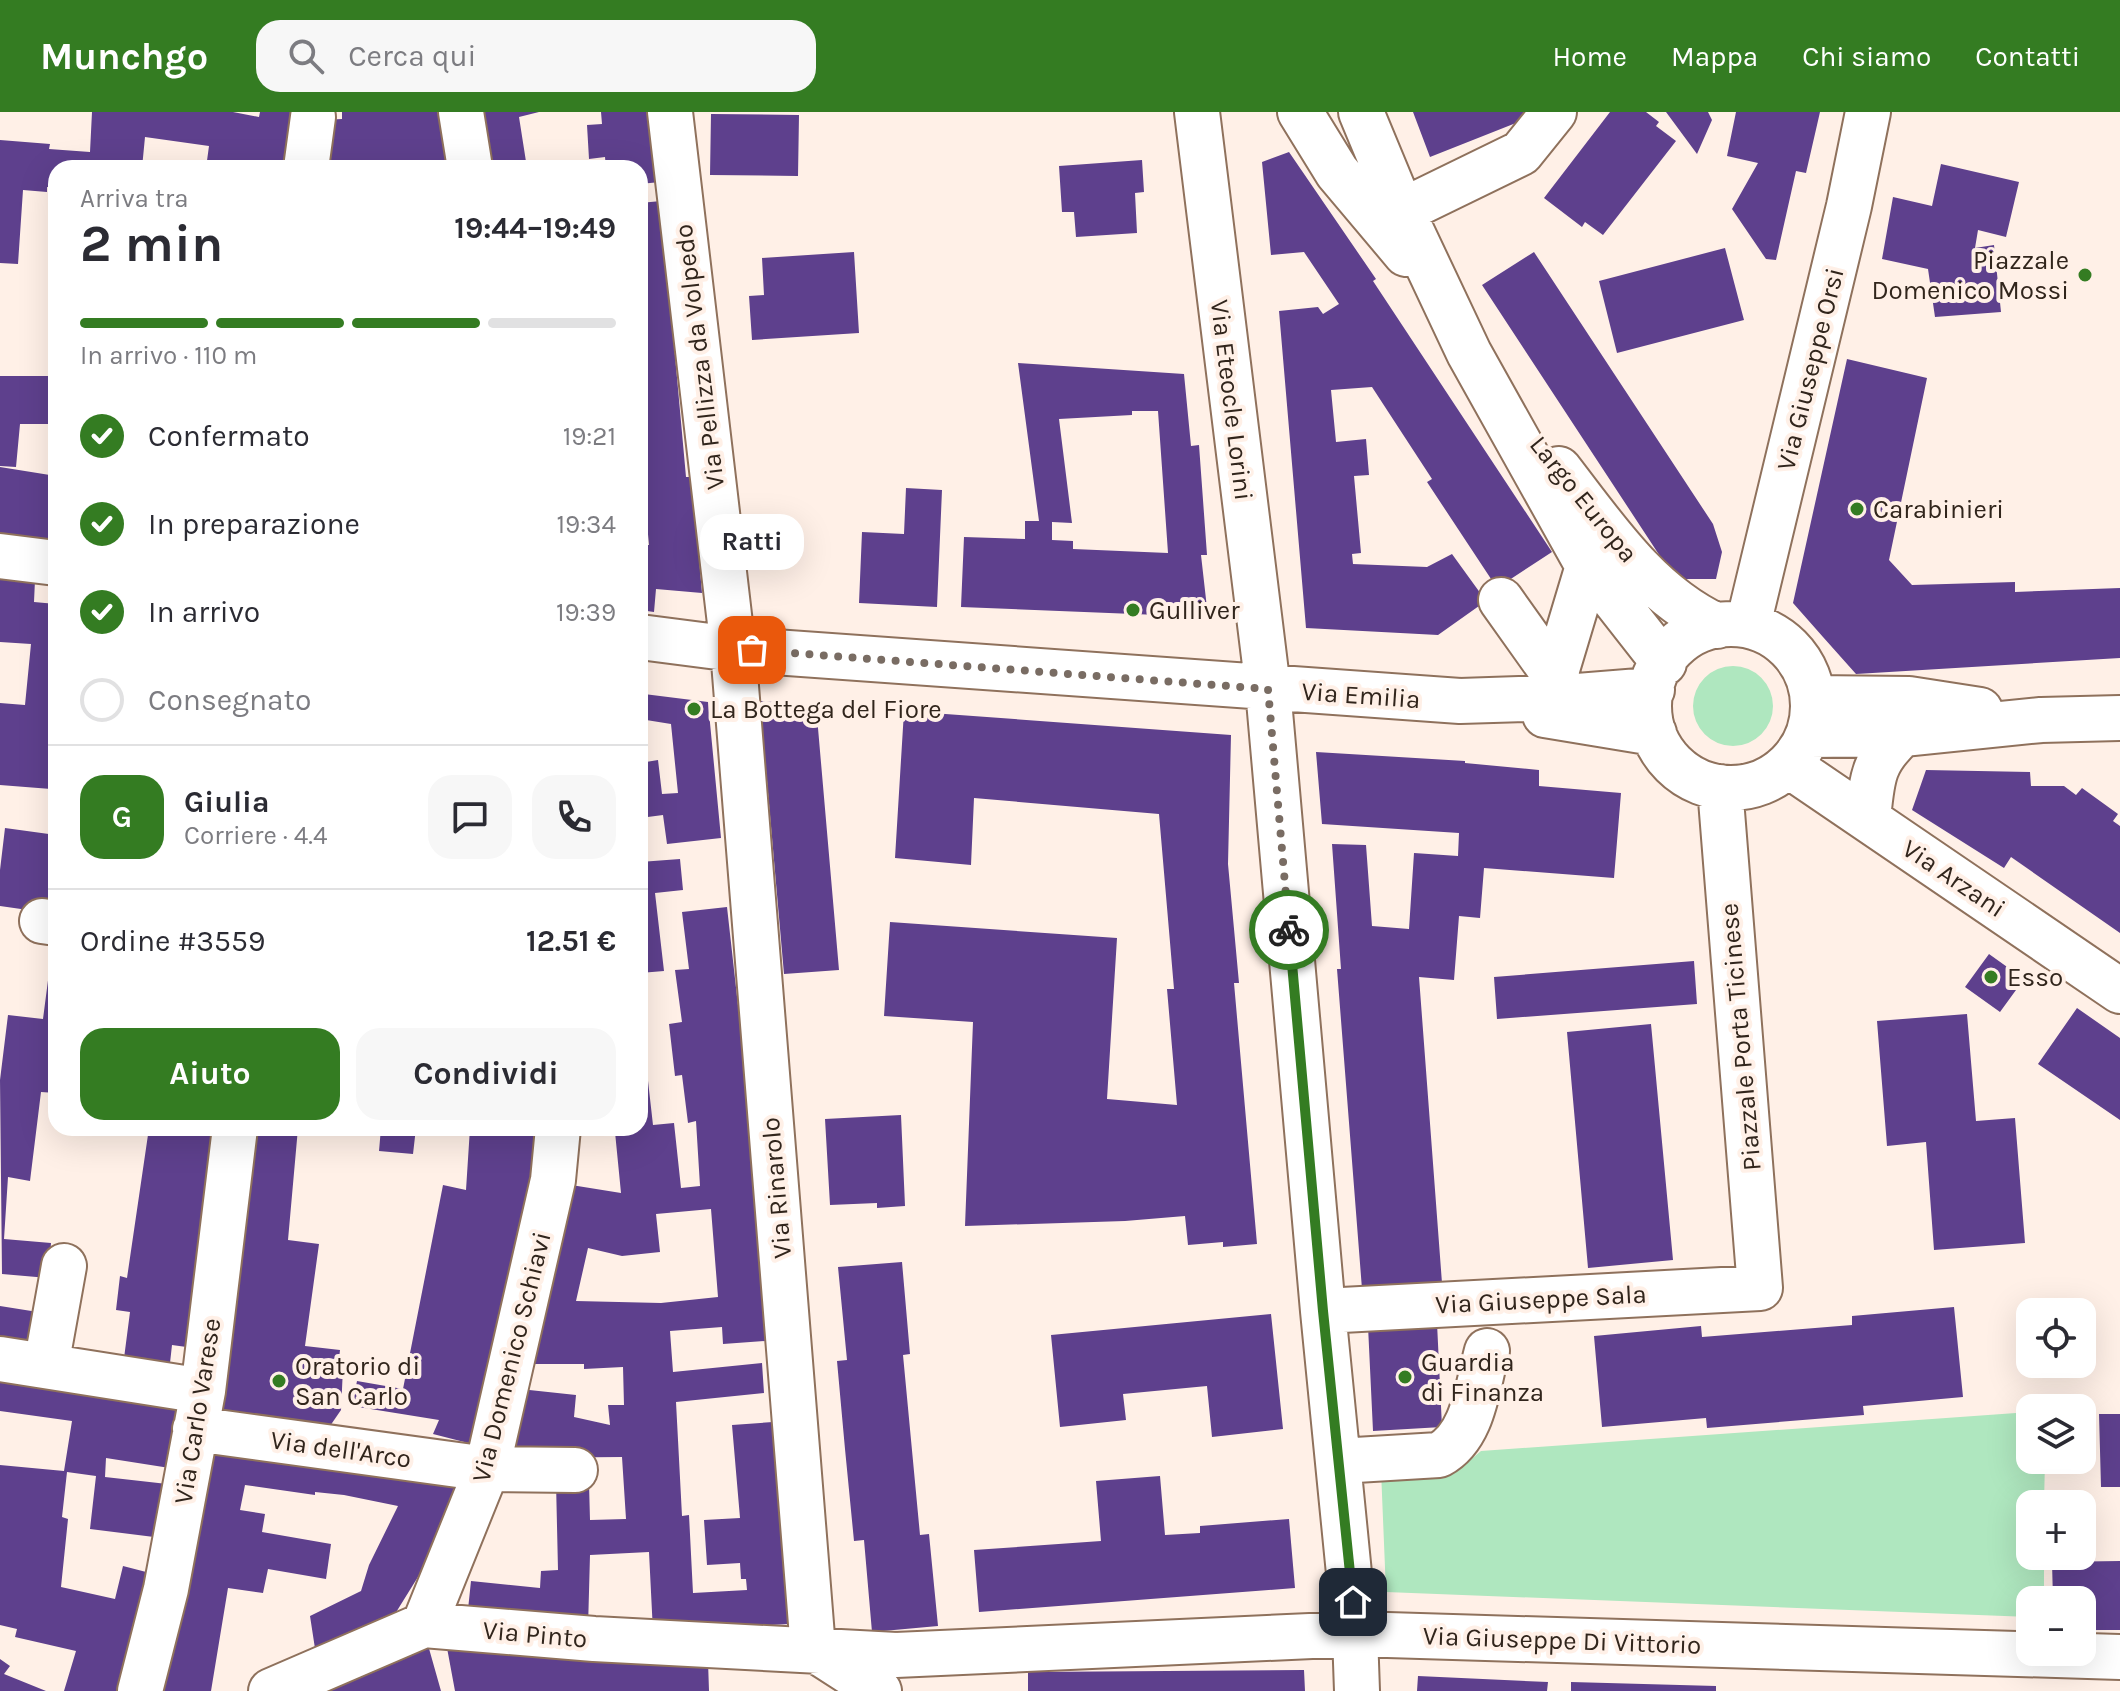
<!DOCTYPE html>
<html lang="it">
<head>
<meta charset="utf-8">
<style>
	body { margin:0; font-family:Karla,sans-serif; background:#f7f7f7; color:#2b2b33; height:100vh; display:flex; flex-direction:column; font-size:30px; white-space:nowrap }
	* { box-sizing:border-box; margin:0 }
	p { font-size:26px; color:#7c7c81 }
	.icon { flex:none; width:44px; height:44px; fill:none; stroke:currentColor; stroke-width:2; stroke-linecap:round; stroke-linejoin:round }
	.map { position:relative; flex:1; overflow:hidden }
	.side { position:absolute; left:48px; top:48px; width:600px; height:976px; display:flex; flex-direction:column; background:#fff; border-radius:24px; box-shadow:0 8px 32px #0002 }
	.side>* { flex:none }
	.buttons { position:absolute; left:2016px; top:1186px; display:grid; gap:16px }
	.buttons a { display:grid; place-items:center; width:80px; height:80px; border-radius:16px; background:#fff; box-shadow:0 8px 32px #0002; font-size:40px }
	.pin { position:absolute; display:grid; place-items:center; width:68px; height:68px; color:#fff; margin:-34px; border-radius:16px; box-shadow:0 4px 12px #0006 }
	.courier { position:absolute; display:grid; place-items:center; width:80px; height:80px; margin:-40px; border:6px solid #347c22; border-radius:50%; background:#fff; color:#222; box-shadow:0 2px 10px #0007 }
	.bubble { position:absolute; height:56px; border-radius:24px; background:#fff; box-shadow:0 8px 32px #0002; font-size:26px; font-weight:700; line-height:56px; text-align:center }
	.overview em { font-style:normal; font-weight:700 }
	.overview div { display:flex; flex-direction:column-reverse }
	.overview { display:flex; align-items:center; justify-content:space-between; height:136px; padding:0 32px }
	h1 { font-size:52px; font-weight:700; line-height:60px }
	.bar { display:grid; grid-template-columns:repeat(4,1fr); gap:12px 8px; align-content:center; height:96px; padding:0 32px }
	.bar i { height:10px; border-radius:6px; background:#e1e1e2 }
	.bar .selected { background:#347c22 }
	.bar p { grid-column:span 4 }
	.line { display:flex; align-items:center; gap:20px; padding:0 32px; border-top:2px solid #e1e1e2 }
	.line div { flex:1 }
	.round { display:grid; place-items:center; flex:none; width:84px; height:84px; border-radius:24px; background:#f7f7f7 }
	ol { padding:0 32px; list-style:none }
	li { display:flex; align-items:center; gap:24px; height:88px }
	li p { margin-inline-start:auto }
	li .icon { padding:8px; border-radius:50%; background:#347c22; color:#fff; stroke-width:4 }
	li:last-child { color:#7c7c81 }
	li i { width:44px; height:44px; border:4px solid #e1e1e2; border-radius:50% }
	.primary-button { display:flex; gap:16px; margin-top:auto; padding:16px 32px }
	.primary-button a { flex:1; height:92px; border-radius:24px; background:#347c22; color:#fff; font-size:32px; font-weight:700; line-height:92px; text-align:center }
	.primary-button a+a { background:#f7f7f7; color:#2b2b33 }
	header { display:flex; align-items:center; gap:48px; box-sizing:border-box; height:112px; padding:0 40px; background:#347c22; color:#fff }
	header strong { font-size:38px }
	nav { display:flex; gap:44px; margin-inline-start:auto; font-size:28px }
	.search { width:560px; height:72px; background:#f7f7f7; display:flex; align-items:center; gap:20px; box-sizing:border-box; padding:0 28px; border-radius:24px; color:#7c7c81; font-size:30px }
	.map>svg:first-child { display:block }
	.green { fill:#afe7bf }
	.building { fill:#5e408d; fill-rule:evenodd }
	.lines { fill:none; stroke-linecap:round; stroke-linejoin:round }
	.minor-casing { stroke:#8f715c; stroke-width:48 }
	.minor { stroke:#fff; stroke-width:44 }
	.done { stroke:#796c63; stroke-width:8; stroke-dasharray:0 14.4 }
	.route { stroke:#347c22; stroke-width:10 }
	.poi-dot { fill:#347c22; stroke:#fff0e7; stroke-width:3 }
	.labels { text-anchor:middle; stroke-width:8; stroke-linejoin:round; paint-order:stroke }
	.poi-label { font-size:26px; fill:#31251c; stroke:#fff0e7; text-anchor:start }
	.street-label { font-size:26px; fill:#31251c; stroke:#fff0e7 }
</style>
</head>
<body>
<header>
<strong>Munchgo</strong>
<div class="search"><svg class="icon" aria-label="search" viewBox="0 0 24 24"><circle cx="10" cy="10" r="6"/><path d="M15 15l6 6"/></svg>Cerca qui</div>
<nav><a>Home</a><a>Mappa</a><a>Chi siamo</a><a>Contatti</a></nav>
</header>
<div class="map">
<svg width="2120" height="1579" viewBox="0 0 2120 1579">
	<rect width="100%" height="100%" fill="#fff0e7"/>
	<path class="green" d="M1693 594a40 40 0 1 1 80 0a40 40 0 1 1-80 0Z
		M2030,1300V1348H2045L2044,1392H2030V1444H2044V1488H2030V1505L1386,1480L1381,1358L1463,1354L1481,1339Z"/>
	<path class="building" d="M92,0H233L259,5L260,0H297L293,56H206L209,34L145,25L142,56H56V76L47,75V80L23,78L18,152L0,151V28L50,32L49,37L90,40Z
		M342,0H454L462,56H316L322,8L342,7Z
		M470,0H539L519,5L527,56H479Z
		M601,0H653L660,70L640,72V56H606L605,45L589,47L587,13L602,12Z
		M1413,0H1535L1531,5L1430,45Z
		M1610,0H1646L1659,10L1656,14L1676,29L1603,123L1585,110L1582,115L1544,86Z
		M1666,0H1708L1712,8L1697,42Z
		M1736,0H1820L1806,61L1796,59L1776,148L1766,147L1732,97L1758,51L1727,44Z
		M711,2L799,3L798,64L710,63Z
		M1289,40L1376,167L1373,169L1552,440L1497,476L1427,370L1432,367L1372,275L1331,278L1336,330L1366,327L1369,363L1354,364L1361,441L1352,442L1353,452L1427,455L1452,442L1486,489L1438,523L1306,516L1279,199L1318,195L1323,202L1339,192L1304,140L1271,143L1262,50Z
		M1142,48L1144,80L1135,81L1137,121L1076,125L1074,100H1062L1059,54Z
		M1941,52L2019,70L2006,125L1978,118L1975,136L1994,133L2001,200L1935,205L1928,157L1882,147L1893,85L1932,94Z
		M661,89L686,365H692L702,481L656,477L654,500L640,498V433H649L643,369H640V91Z
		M1725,136L1744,208L1617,241L1599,169Z
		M854,140L859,221L752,228L749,184L764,183L762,146Z
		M1534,140L1713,412L1722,440L1716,467H1675L1482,173Z
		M1847,247L1927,266L1889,448L1912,473L2015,470V480L2120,476V546L1856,562L1823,525L1793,491Z
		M1018,251L1184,262L1191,334L1199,333L1207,443H1201L1208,505L961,495L964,425L1025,427V409H1039ZM1132,299H1158L1168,441L1073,437V429L1052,428V410L1072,411L1059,307L1132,303Z
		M0,264H56V312H20L16,355L0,354Z
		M0,355L56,364V434L0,427Z
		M906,376L942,378L937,495L859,491L862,420L904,422Z
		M0,464L35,468L34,490L56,492V663L53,662L51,677L0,673V591L25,593L31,532L0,530Z
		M640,564L646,565L644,582L708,590L721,726L667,732L663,703L640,706V651L658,648L662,682L678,681L671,612L640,607Z
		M760,589L816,593L839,858L784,862Z
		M904,599L1231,623L1228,752L1239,871H1234L1257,1132L1223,1135V1130L1188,1133L1185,1104L1125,1109L965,1114L973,910L884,904L890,810L1117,826L1107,987L1177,993L1167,877H1174L1159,702L974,686L971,753L895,746Z
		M1316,640L1465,649V651L1539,658V674L1621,681L1614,766L1484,756L1480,806L1459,804L1454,868L1419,865L1442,1171L1362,1177L1337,857H1341L1332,732L1366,733L1372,814L1409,817L1414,741L1458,744L1459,721L1322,712Z
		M1926,658L2030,660L2031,674H2064L2076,683L2082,676L2118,702L2113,709L2120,714V821L2011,745L2004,756L1912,698Z
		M5,716L56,723V802L0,794V758Z
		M680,747L683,778L655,781L664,859L640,861V750Z
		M727,795L745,956L765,1229L723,1232L722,1215L670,1219L673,1260L762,1251L764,1281L676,1290L682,1404L689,1403L693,1481L747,1478L746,1467H741L740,1451L707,1453L704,1408L740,1406L732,1313L773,1310L789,1512L653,1520L649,1440L590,1443L588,1516L467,1507L471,1469L540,1476L541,1459L558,1458L556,1370L589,1371L590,1408L626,1407L622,1345L504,1346L520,1277L576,1283L574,1305L610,1313L608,1293H624L623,1255L584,1257V1252H526L565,1072L621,1081L615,1020L595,1016H640V898L653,1013L674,1011L681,1076L700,1074L696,1009L688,1011L682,963L675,964L669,912L682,910L675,858L689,857L682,800ZM711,1097L718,1185L661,1191L576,1189L588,1136L622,1144L660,1140L656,1102Z
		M54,822L56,981L41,980L30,1069L8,1065L4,1127L51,1131L48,1166L2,1162L0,968L8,903L43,907Z
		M1989,842L2024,867L2000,900L1965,875Z
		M1694,849L1697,892L1497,907L1494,865Z
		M2077,896L2120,926V1008L2038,952Z
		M1967,902L1976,1009L2015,1006L2025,1131L1934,1138L1926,1030L1887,1034L1877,909Z
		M1651,912L1673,1148L1588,1156L1567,920Z
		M901,1003L905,1094L877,1096V1091L830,1093L825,1007Z
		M149,1016H226L201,1237L172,1233L169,1260L123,1254L130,1200L116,1198L120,1164L127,1166Z
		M245,1016H298L288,1128L319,1132L305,1234L340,1238L338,1256H343L341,1298L330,1314L211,1310Z
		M381,1016H416L413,1042L379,1039Z
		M470,1016H549L476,1333L433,1322L439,1308L352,1294L357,1269L403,1277L443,1073L466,1078Z
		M902,1150L910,1242L903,1243L920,1423L929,1422L938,1514L872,1520L864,1428L854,1429L845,1337L837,1249L847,1248L838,1155Z
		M0,1194L44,1201L39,1237L0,1230Z
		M1954,1195L1963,1285L1863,1294L1864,1303L1707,1316L1706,1306L1602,1315L1594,1224L1701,1214L1702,1225L1852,1213V1204Z
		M1271,1202L1283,1317L1212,1325L1207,1274L1123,1282L1126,1308L1060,1315L1051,1223Z
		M1437,1211L1442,1315L1373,1319L1368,1214Z
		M0,1258L186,1286L176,1357L106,1346L105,1365L176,1373L170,1427L90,1417L96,1364L67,1360L62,1405L68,1407L61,1475L115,1487L123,1454L150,1461L123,1579H64L76,1539L15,1525L17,1517L0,1513V1353L64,1359L72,1309L0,1299Z
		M2099,1302H2120V1375H2101Z
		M201,1325L471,1364L444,1423L390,1510L316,1543L310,1504L361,1479L369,1453L398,1394L344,1383L315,1380V1383L245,1373L240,1398L265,1402L262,1420L331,1432L326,1467L268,1457L263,1481L228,1476L211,1579H154Z
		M1160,1364L1165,1423L1200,1421V1414L1289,1407L1295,1476L979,1500L974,1438L1101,1429L1096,1369Z
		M2120,1449V1518H2082V1488H2053L2052,1450Z
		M445,1525L708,1549L709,1579H455Z
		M428,1533L441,1579H297Z
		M0,1547L10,1554L4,1562L46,1579H0Z
		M1304,1558L1305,1579H1028V1560Z
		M1418,1564L1548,1570L1547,1579H1417Z
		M1571,1570L1716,1574V1579H1571Z"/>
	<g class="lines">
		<g class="minor-casing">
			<path id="minor" d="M461,0L470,56
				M670,0L733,537L813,1537
				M1197,0L1268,577L1323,1199L1355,1522L1357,1579
				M1300,0L1337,60L1406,142
				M1361,0L1402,99L1469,241L1588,454L1664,551
				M306,56L313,5
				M1402,99L1521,41L1554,0
				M1559,357C1604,415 1648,482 1717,514
				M0,444L56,451
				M1501,488L1555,564
				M1649 594a82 82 0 1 1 164 0a82 82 0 1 1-164 0Z
				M1748,513L1849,94L1868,0
				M640,525L733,537L1460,589L1553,586L1652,578
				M1553,586L1555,564L1588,454
				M1813,586L1909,587L1980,598
				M1545,603L1654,621
				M1810,623L1903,622L2041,608L2120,606
				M1788,653L2120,879
				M1868,707C1872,667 1872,649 1903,622
				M42,809L56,811
				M1323,1199L1760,1176L1720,675
				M0,1247L203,1279
				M46,1254L64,1154
				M195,1317L487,1357L575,1358
				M1339,1349L1439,1343C1474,1324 1477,1275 1487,1239
				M424,1513L487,1357L553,1068L558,1016
				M817,1539L879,1579
				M140,1579L166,1477L203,1279L235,1016
				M271,1579L424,1513L594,1527L896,1543L1355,1522L2120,1545"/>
		</g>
		<use href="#minor" class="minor"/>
	</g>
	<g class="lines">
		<path class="done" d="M752,538L1268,577L1289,818"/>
		<path class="route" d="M1289,818L1323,1199L1353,1490"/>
	</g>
	<g class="poi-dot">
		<circle cx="2085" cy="163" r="8"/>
		<circle cx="1857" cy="397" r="8"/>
		<circle cx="1133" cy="498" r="8"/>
		<circle cx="694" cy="597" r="8"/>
		<circle cx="1991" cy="865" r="8"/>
		<circle cx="1405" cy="1265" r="8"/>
		<circle cx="279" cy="1269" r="8"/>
	</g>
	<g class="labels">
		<g class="poi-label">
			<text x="2069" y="157" text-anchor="end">Piazzale<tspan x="2069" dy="30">Domenico Mossi</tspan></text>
			<text x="1873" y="406">Carabinieri</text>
			<text x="1149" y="507">Gulliver</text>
			<text x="710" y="606">La Bottega del Fiore</text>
			<text x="2007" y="874">Esso</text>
			<text x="1421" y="1259">Guardia<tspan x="1421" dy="30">di Finanza</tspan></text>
			<text x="295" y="1263">Oratorio di<tspan x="295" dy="30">San Carlo</tspan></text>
		</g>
		<g class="street-label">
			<text transform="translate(699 245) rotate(-97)" y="9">Via Pellizza da Volpedo</text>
			<text transform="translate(1810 257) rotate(-76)" y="9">Via Giuseppe Orsi</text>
			<text transform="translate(1232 288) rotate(83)" y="9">Via Eteocle Lorini</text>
			<text transform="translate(1584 387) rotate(51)" y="9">Largo Europa</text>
			<text transform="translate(1361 583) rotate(4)" y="9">Via Emilia</text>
			<text transform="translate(1954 766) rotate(34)" y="9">Via Arzani</text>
			<text transform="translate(1740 925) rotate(-95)" y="9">Piazzale Porta Ticinese</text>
			<text transform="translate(776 1076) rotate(-95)" y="9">Via Rinarolo</text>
			<text transform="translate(1541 1187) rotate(-3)" y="9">Via Giuseppe Sala</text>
			<text transform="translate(511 1245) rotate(-76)" y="9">Via Domenico Schiavi</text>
			<text transform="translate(197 1299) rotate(-81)" y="9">Via Carlo Varese</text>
			<text transform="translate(341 1337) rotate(8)" y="9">Via dell'Arco</text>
			<text transform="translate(535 1522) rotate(5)" y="9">Via Pinto</text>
			<text transform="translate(1562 1528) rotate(2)" y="9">Via Giuseppe Di Vittorio</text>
		</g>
	</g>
</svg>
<div class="buttons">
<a><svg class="icon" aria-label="locate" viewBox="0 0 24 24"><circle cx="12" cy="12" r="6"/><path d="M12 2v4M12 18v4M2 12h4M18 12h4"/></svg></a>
<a><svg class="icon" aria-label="layers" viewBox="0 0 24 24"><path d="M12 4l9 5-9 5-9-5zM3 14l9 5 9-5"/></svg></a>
<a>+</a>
<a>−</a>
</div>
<div class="pin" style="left:752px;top:538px;background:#ea580c"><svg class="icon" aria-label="bag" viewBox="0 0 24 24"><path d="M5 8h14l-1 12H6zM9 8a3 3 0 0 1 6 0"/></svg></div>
<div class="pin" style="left:1353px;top:1490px;background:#1f2937"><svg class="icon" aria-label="home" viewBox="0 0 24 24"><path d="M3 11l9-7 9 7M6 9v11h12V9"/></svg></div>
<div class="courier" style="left:1289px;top:818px"><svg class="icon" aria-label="bike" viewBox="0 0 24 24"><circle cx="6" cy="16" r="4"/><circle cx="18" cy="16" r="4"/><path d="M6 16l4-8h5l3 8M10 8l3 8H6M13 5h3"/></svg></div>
<div class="bubble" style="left:700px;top:402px;width:104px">Ratti</div>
<section class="side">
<div class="overview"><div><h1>2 min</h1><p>Arriva tra</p></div><em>19:44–19:49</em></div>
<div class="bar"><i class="selected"></i><i class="selected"></i><i class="selected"></i><i></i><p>In arrivo · 110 m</p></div>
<ol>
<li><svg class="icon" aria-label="check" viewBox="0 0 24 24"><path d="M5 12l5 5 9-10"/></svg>Confermato<p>19:21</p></li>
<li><svg class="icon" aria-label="check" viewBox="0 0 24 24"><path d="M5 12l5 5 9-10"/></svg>In preparazione<p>19:34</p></li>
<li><svg class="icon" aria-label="check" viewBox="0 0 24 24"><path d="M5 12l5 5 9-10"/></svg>In arrivo<p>19:39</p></li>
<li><i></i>Consegnato</li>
</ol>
<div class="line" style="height:144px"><b class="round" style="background:#347c22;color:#fff">G</b><div><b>Giulia</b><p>Corriere · 4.4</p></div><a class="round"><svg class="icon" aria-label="chat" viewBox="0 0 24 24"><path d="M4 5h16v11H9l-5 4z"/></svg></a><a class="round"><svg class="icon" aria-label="phone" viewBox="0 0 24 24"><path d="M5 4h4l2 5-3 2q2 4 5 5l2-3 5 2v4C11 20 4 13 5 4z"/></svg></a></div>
<div class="line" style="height:104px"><div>Ordine #3559</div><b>12.51 €</b></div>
<div class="primary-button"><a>Aiuto</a><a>Condividi</a></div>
</section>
</div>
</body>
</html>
